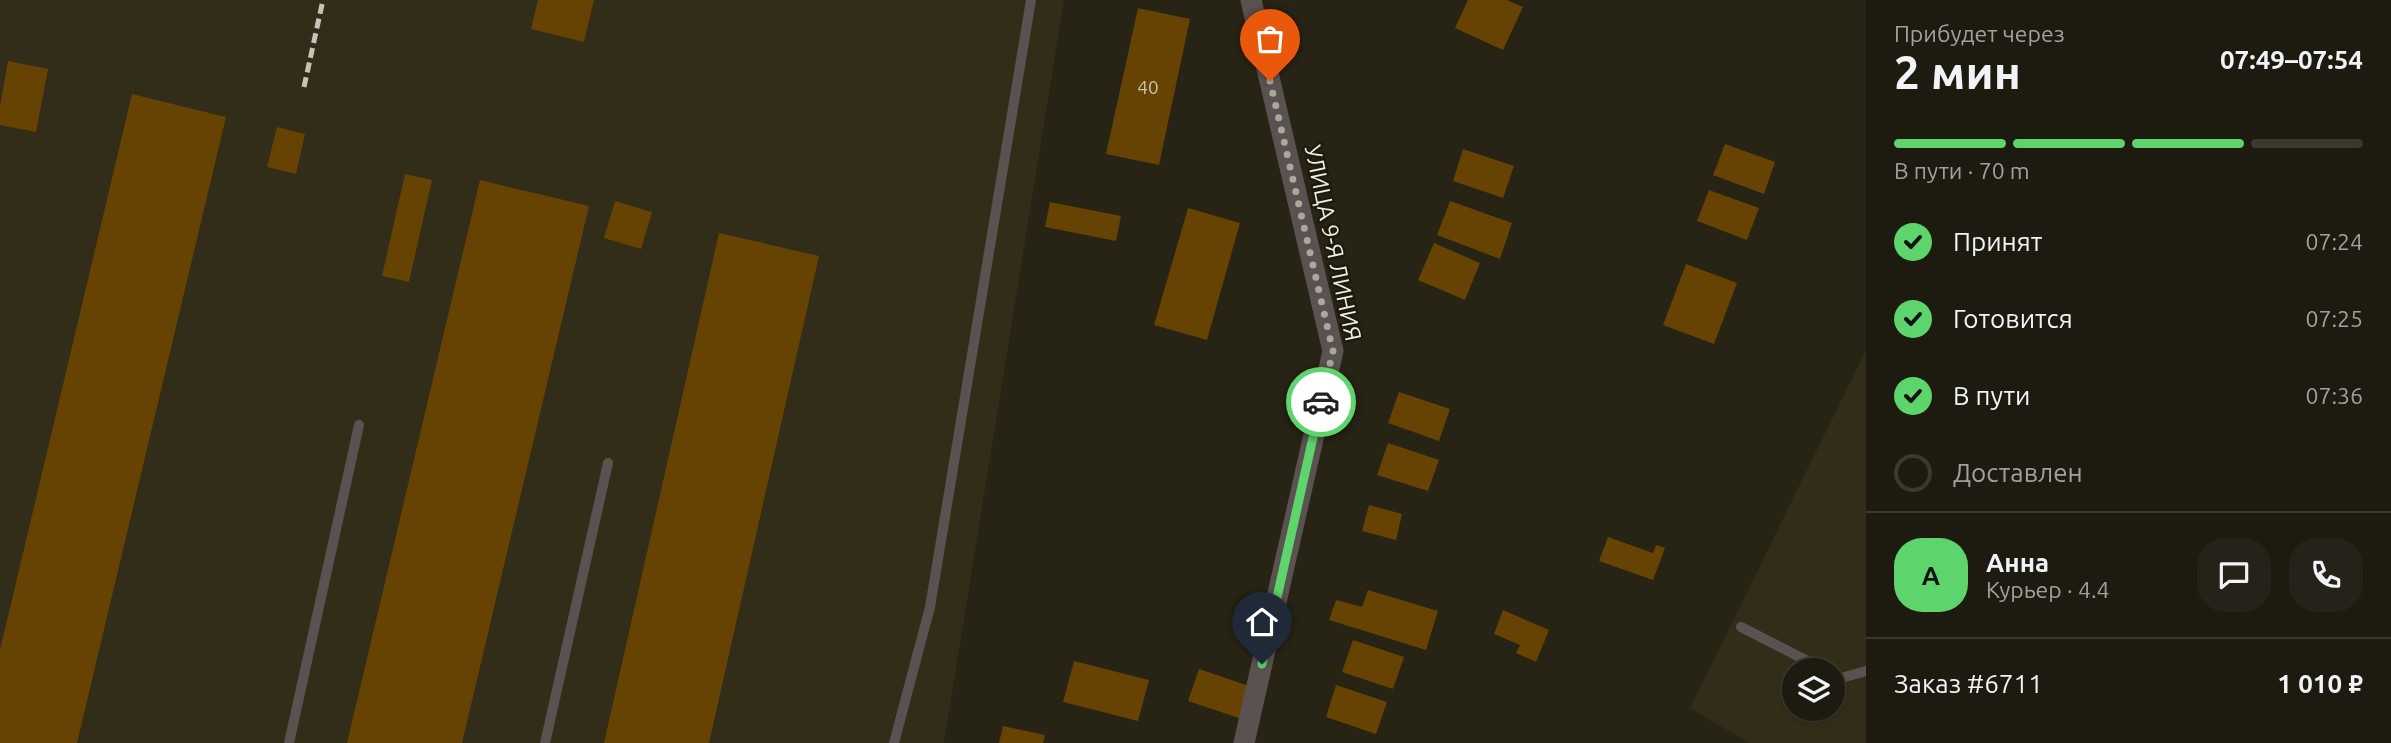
<!DOCTYPE html>
<html lang="ru">
<head>
<meta charset="utf-8">
<style>
	body { margin:0; font-family:Ubuntu,sans-serif; background:#252319; color:#f1f3f6; height:100vh; display:flex; flex-direction:column; font-size:26px; white-space:nowrap }
	* { box-sizing:border-box; margin:0 }
	p { font-size:23px; color:#a0a19f }
	.icon { flex:none; width:38px; height:38px; fill:none; stroke:currentColor; stroke-width:2; stroke-linecap:round; stroke-linejoin:round }
	.map { position:relative; flex:1; overflow:hidden }
	.panel { display:flex; flex-direction:column; background:#1d1a10; width:525px }
	.panel>* { flex:none }
	.tools { position:absolute; left:1782px; top:658px; display:grid; gap:14px }
	.tools a { display:grid; place-items:center; width:63px; height:63px; border-radius:50%; background:#1d1a10; box-shadow:0 2px 5px #0004,0 0 0 2px #3b3830; font-size:35px }
	.pin { position:absolute; display:grid; place-items:center; width:60px; height:60px; color:#fff; margin:-72px -30px; border-radius:50% 50% 50% 0; rotate:-45deg; box-shadow:0 0 7px #0007 }
	.pin .icon { rotate:45deg }
	.courier { position:absolute; display:grid; place-items:center; width:70px; height:70px; margin:-35px; border:5px solid #5ed56c; border-radius:50%; background:#fff; color:#222; box-shadow:0 2px 9px #0007 }
	.summary em { font-style:normal; font-weight:700 }
	.summary div { display:flex; flex-direction:column-reverse }
	.summary { display:flex; align-items:center; justify-content:space-between; height:119px; padding:0 28px }
	h1 { font-size:46px; font-weight:700; line-height:52px }
	.bar { display:grid; grid-template-columns:repeat(4,1fr); gap:10px 7px; align-content:center; height:84px; padding:0 28px }
	.bar i { height:9px; border-radius:5px; background:#3b3830 }
	.bar .selected { background:#5ed56c }
	.bar p { grid-column:span 4 }
	.line { display:flex; align-items:center; gap:18px; padding:0 28px; border-top:2px solid #3b3830 }
	.line div { flex:1 }
	.round { display:grid; place-items:center; flex:none; width:74px; height:74px; border-radius:28px; background:#252319 }
	ol { padding:0 28px; list-style:none }
	li { display:flex; align-items:center; gap:21px; height:77px }
	li p { margin-inline-start:auto }
	li .icon { padding:7px; border-radius:50%; background:#5ed56c; color:#111; stroke-width:4 }
	li:last-child { color:#a0a19f }
	li i { width:38px; height:38px; border:4px solid #3b3830; border-radius:50% }
	main { display:flex; flex:1; min-height:0 }
	.map>svg:first-child { display:block }
	.built { fill:#322d18; fill-rule:evenodd }
	.building { fill:#664303 }
	.lines { fill:none; stroke-linecap:round; stroke-linejoin:round }
	.lane { stroke:#5a5250; stroke-width:10 }
	.street { stroke:#5a5250; stroke-width:21 }
	.rail { stroke:#c6c4ba; stroke-width:5; stroke-dasharray:10 5; stroke-linecap:butt }
	.done { stroke:#aaa79c; stroke-width:7; stroke-dasharray:0 12.6 }
	.route { stroke:#5ed56c; stroke-width:9 }
	.labels { text-anchor:middle; stroke-width:5; stroke-linejoin:round; paint-order:stroke }
	.number-label { font-size:19px; fill:#cec3ac }
	.street-label { font-size:23px; fill:#f0eee5; stroke:#1e1a0c }
</style>
</head>
<body>
<main>
<div class="map">
<svg width="1866" height="743" viewBox="0 0 1866 743">
	<rect width="100%" height="100%" fill="#272315"/>
	<path class="built" d="M0,0H1064L944,743H0Z
		M1866,350V743H1749L1690,708ZM1794,670H1832V709H1794Z"/>
	<path class="building" d="M538,0H594L584,42L531,29Z
		M1468,0H1507L1523,7L1503,50L1455,28Z
		M1138,8L1190,19L1159,165L1106,154Z
		M8,61L48,69L36,132L0,125V106Z
		M132,94L226,117L77,743H0V650Z
		M277,127L305,134L296,174L267,167Z
		M1725,144L1775,162L1764,194L1713,175Z
		M1463,149L1514,166L1503,198L1453,181Z
		M405,174L432,180L409,282L382,276Z
		M480,180L589,206L462,743H347Z
		M1709,190L1759,208L1747,240L1697,221Z
		M615,201L652,212L641,249L604,238Z
		M1450,201L1512,223L1500,259L1437,235Z
		M1050,202L1121,216L1116,241L1045,227Z
		M1188,208L1240,223L1207,340L1154,325Z
		M719,233L819,256L709,743H604Z
		M1434,243L1480,263L1465,300L1418,280Z
		M1686,264L1737,283L1714,344L1663,325Z
		M1399,392L1450,409L1439,441L1388,423Z
		M1388,443L1439,460L1428,491L1377,475Z
		M1369,505L1402,514L1396,540L1362,531Z
		M1608,537L1653,553L1656,545L1665,548L1653,580L1599,561Z
		M1368,590L1438,611L1426,650L1329,620L1336,600L1362,607Z
		M1503,610L1549,630L1536,662L1516,653L1520,645L1494,634Z
		M1353,640L1404,657L1393,689L1342,672Z
		M1074,661L1149,680L1138,721L1063,702Z
		M1199,669L1249,686L1239,718L1188,701Z
		M1336,685L1387,702L1376,734L1326,717Z
		M1003,726L1045,735L1043,743H999Z"/>
	<g class="lines">
		<path class="lane" d="M1741,627L1825,670
			M1832,674L1841,678L1866,671
			M289,743L359,425
			M545,743L608,463
			M894,743L930,607L1031,0"/>
		<path class="street" d="M1244,743L1333,351L1251,0"/>
		<path class="rail" d="M304,87L323,0"/>
	</g>
	<g class="lines">
		<path class="done" d="M1270,81L1333,351L1321,402"/>
		<path class="route" d="M1262,664L1321,402"/>
	</g>
	<g class="labels">
		<g class="number-label">
			<text x="1148" y="94">40</text>
		</g>
		<g class="street-label">
			<text transform="translate(1333 243) rotate(78)" y="8">УЛИЦА 9-Я ЛИНИЯ</text>
		</g>
	</g>
</svg>
<div class="tools">
<a><svg class="icon" aria-label="layers" viewBox="0 0 24 24"><path d="M12 4l9 5-9 5-9-5zM3 14l9 5 9-5"/></svg></a>
</div>
<div class="pin" style="left:1270px;top:81px;background:#ea580c"><svg class="icon" aria-label="bag" viewBox="0 0 24 24"><path d="M5 8h14l-1 12H6zM9 8a3 3 0 0 1 6 0"/></svg></div>
<div class="pin" style="left:1262px;top:664px;background:#1f2937"><svg class="icon" aria-label="home" viewBox="0 0 24 24"><path d="M3 11l9-7 9 7M6 9v11h12V9"/></svg></div>
<div class="courier" style="left:1321px;top:402px"><svg class="icon" aria-label="car" viewBox="0 0 24 24"><path d="M5 17H2v-5l4-1 3-4h7l3 4 3 1v5h-3M9 17h6M6 11h13"/><circle cx="7" cy="17" r="2"/><circle cx="17" cy="17" r="2"/></svg></div>
</div>
<section class="panel">
<div class="summary"><div><h1>2 мин</h1><p>Прибудет через</p></div><em>07:49–07:54</em></div>
<div class="bar"><i class="selected"></i><i class="selected"></i><i class="selected"></i><i></i><p>В пути · 70 m</p></div>
<ol>
<li><svg class="icon" aria-label="check" viewBox="0 0 24 24"><path d="M5 12l5 5 9-10"/></svg>Принят<p>07:24</p></li>
<li><svg class="icon" aria-label="check" viewBox="0 0 24 24"><path d="M5 12l5 5 9-10"/></svg>Готовится<p>07:25</p></li>
<li><svg class="icon" aria-label="check" viewBox="0 0 24 24"><path d="M5 12l5 5 9-10"/></svg>В пути<p>07:36</p></li>
<li><i></i>Доставлен</li>
</ol>
<div class="line" style="height:126px"><b class="round" style="background:#5ed56c;color:#111">А</b><div><b>Анна</b><p>Курьер · 4.4</p></div><a class="round"><svg class="icon" aria-label="chat" viewBox="0 0 24 24"><path d="M4 5h16v11H9l-5 4z"/></svg></a><a class="round"><svg class="icon" aria-label="phone" viewBox="0 0 24 24"><path d="M5 4h4l2 5-3 2q2 4 5 5l2-3 5 2v4C11 20 4 13 5 4z"/></svg></a></div>
<div class="line" style="height:91px"><div>Заказ #6711</div><b>1 010 ₽</b></div>
</section>
</main>
</body>
</html>
